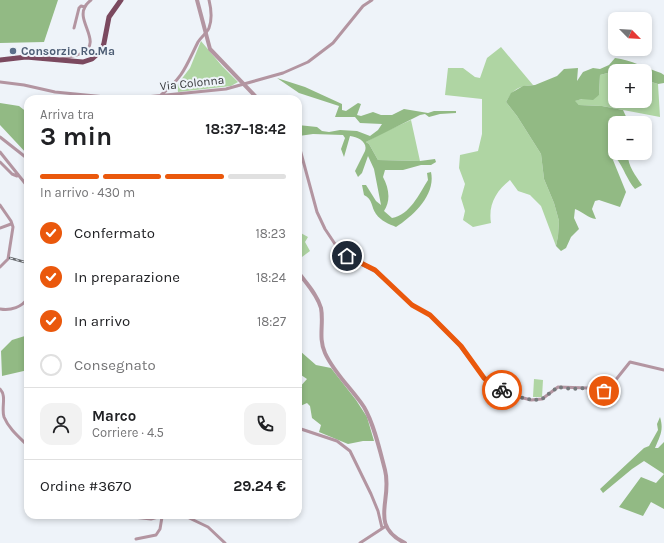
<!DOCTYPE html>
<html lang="it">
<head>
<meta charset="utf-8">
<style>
	body { margin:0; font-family:Karla,sans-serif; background:#f2f2f2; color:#202124; height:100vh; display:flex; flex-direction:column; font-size:15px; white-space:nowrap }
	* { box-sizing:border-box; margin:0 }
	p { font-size:13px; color:#757577 }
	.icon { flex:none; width:22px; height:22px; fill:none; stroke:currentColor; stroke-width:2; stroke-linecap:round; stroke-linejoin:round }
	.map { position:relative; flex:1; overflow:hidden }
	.details { position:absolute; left:24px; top:95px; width:278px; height:424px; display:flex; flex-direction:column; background:#fff; border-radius:12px; box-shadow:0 2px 6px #0003 }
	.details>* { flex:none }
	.needle { width:26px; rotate:114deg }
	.controls { position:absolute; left:608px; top:12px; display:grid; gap:8px }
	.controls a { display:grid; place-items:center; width:44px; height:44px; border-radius:8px; background:#fff; box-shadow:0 2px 6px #0003; font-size:20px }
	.pin { position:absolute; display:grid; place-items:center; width:34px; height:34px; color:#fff; margin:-17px; border:2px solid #fff; border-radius:50%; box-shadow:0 1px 4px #0007 }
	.courier { position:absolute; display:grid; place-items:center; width:40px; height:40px; margin:-20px; border:3px solid #ea580c; border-radius:50%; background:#fff; color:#222; box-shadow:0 1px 5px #0007 }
	.headline em { font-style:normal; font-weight:700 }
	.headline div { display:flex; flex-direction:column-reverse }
	.headline { display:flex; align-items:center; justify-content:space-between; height:68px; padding:0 16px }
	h1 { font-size:26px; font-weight:700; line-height:30px }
	.bar { display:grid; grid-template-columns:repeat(4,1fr); gap:6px 4px; align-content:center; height:48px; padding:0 16px }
	.bar i { height:5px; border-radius:3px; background:#e0e0e0 }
	.bar .selected { background:#ea580c }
	.bar p { grid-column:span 4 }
	.line { display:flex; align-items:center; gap:10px; padding:0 16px; border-top:1px solid #e0e0e0 }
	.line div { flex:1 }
	.round { display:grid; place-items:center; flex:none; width:42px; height:42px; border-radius:12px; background:#f2f2f2 }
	ol { padding:0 16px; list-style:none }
	li { display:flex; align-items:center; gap:12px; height:44px }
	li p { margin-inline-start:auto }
	li .icon { padding:4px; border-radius:50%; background:#ea580c; color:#fff; stroke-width:4 }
	li:last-child { color:#757577 }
	li i { width:22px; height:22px; border:2px solid #e0e0e0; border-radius:50% }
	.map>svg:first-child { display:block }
	.green { fill:#afd5a3 }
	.forest { fill:#92ba84 }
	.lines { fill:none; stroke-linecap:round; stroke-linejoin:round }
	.minor { stroke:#b395a1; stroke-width:3 }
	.tertiary { stroke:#b395a1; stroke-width:4 }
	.primary { stroke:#7b495f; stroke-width:5 }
	.rail-casing { stroke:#686a6e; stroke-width:2.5 }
	.rail { stroke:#eef3f9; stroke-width:1; stroke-dasharray:3; stroke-linecap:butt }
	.done { stroke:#76797d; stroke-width:4; stroke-dasharray:0 7.2 }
	.route { stroke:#ea580c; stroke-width:5 }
	.service-dot { fill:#5c6f8a; stroke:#eef3f9; stroke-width:1.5 }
	.labels { text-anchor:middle; stroke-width:4; stroke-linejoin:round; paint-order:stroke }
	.service-label { font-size:12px; font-weight:bold; fill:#4e5e75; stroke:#eef3f9; text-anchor:start }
	.street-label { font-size:12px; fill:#35373a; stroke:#eef3f9 }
</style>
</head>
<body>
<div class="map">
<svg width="664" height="543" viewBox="0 0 664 543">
	<rect width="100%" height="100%" fill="#eef3f9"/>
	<path class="green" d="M201,41L222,66L238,82L231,86L178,92L177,85L190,68Z
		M501,47L533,85C519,86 513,89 506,102L517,116L541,154L544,179L554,203L559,221L558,236L556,246L541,206L530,195L518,191L510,180C496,191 488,205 491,223L473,227L463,220L465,211L461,198L465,184L459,168L460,155L478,151L482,134V99L445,95L448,68H463L475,77L480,78L487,58Z
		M615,71V101H645V80L658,84L660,117L602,106L579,105L574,101L599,95L600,75Z
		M411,120L420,161L378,160L369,144L366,142L382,133Z
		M298,229L299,232L308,237L305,242L310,251L298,260Z
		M534,379L543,380L542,397H533Z"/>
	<path class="forest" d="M0,0H58L44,42L0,43Z
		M615,58C631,60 646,68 661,73L664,75V83L658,84L645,80V71H615L600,75L599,95L593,100L582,99L575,101L579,105L602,106L623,110L629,123H615V153H628C627,165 635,175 642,185L635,189C627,180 624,168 616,158L613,160L626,192L620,207L599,200L595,201L592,209L596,219C588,218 583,212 575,209L574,218L579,229L571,237L566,248L561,251L556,246L558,236L559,221L554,203L544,179L541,154L517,116L506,102L511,93L523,86L535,85L557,76L564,69L578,68L577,81L583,72L593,68L600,69L609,65Z
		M277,78L305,87L342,104V110L346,111L358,103L361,104L357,115L361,116L373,112L381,115H392L404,109L428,113L434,111H456V113L440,114L429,117L425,114L420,115L366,142L369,144L378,160L420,161L435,159L436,162L431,165H421L403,170H385L383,177C389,188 391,201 384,211L392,218C410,215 419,194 428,180L427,173L431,172C436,195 413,216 396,227C389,224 381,221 376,214C371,207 373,199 364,195L362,185H366L376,201L381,205L374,169L368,156L362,173L358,177L355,171L365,151C368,142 358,137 350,136L344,157L341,149L345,138L343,135L313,134L299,136L298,135V125L317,127L322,131L329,132L340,130L357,131L370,136L378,130L382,124L360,123L355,117H335L339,106L299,93Z
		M0,103L19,106L28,113V155L0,125Z
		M298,326L302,336L300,351L316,365L331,368L356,400L367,417L374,441H363L348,444L319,432L321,425L312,418L310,406L307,403L298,407V389L307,379L298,373Z
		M28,335V370L2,376L1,351L12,340Z
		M660,417C664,430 660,436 655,448H658L664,442V509L651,502L643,516L619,507L641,477L656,483L664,474L644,461L632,469L603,493L600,489L644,448L649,446L658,430L657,424Z"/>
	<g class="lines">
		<path class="minor" d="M74,28L79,8L81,6L85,7
			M61,59C68,57 76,56 82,53C103,43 76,21 85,7C86,4 89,2 91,0
			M0,82L24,85L55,92L126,99L226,89L283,73L308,62L333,43L363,6L372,0
			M161,95C184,76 185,68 198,42C201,37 207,33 209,28C212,20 211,8 209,0
			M0,137L28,159
			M298,142L317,212L325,229L335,244L351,259L376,272L413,306L429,314L459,345L482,375L494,386L512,395L531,400L542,399L558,387L588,388L603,391L607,389L614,382L630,362L664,370
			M0,152L28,187
			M0,162L12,174L17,176
			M0,205L11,221L13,227L8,259L0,267
			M0,228L11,224
			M0,309C11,311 22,307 28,298
			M0,389C7,396 1,408 4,417C9,429 19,437 28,446
			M298,428L337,441L350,451L371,494L378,511L382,528
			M116,515L151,519L165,515
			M183,515L208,527L225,543
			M136,539L156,535L160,529L162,517
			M360,543L386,526"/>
		<path class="tertiary" d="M197,0L210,49L258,99
			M298,272C306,283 317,294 321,308C324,323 318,338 325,353C334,373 352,389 364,407C374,424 380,451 385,470C393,500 368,525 405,543"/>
		<path class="primary" d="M0,60L26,57L83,62L92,59L102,50L104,43L109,17L121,0"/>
		<g class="rail-casing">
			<path id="rail" d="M10,258L28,263"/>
		</g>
		<use href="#rail" class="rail"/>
	</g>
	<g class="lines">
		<path class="done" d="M502,390L519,397L533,400L542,399L558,387L572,389L588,388L604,391"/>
		<path class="route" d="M347,256L375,270L412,305L430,315L461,346L484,378L494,386L502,390"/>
	</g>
	<circle class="service-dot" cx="13" cy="51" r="4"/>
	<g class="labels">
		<g class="service-label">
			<text x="21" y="55">Consorzio Ro.Ma</text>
		</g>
		<g class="street-label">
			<text transform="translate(192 83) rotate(-6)" y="4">Via Colonna</text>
		</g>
	</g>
</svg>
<div class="controls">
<a><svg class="needle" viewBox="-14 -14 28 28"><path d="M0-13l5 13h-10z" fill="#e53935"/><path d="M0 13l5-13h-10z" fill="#757577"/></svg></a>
<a>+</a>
<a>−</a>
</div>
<div class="pin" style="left:604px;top:391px;background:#ea580c"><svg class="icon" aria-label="bag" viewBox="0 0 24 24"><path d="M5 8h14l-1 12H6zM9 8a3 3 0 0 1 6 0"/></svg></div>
<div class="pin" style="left:347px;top:256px;background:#1f2937"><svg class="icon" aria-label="home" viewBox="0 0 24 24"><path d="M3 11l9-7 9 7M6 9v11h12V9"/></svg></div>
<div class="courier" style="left:502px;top:390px"><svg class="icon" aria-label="bike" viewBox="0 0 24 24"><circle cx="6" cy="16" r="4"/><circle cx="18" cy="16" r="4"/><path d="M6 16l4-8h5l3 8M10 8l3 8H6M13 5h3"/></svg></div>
<section class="details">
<div class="headline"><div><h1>3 min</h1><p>Arriva tra</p></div><em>18:37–18:42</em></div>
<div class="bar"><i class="selected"></i><i class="selected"></i><i class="selected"></i><i></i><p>In arrivo · 430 m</p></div>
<ol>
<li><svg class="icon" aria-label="check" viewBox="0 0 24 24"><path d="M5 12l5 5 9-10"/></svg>Confermato<p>18:23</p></li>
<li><svg class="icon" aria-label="check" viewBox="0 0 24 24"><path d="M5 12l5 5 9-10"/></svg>In preparazione<p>18:24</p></li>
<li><svg class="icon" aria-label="check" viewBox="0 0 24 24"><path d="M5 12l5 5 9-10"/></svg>In arrivo<p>18:27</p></li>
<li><i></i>Consegnato</li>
</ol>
<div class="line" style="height:72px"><a class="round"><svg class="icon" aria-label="person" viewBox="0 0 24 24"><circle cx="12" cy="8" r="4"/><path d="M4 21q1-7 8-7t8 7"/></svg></a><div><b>Marco</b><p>Corriere · 4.5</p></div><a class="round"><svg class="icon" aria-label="phone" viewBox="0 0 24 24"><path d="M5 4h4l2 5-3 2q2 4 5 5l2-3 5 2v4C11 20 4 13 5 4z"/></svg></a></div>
<div class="line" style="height:52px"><div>Ordine #3670</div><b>29.24 €</b></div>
</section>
</div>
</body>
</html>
